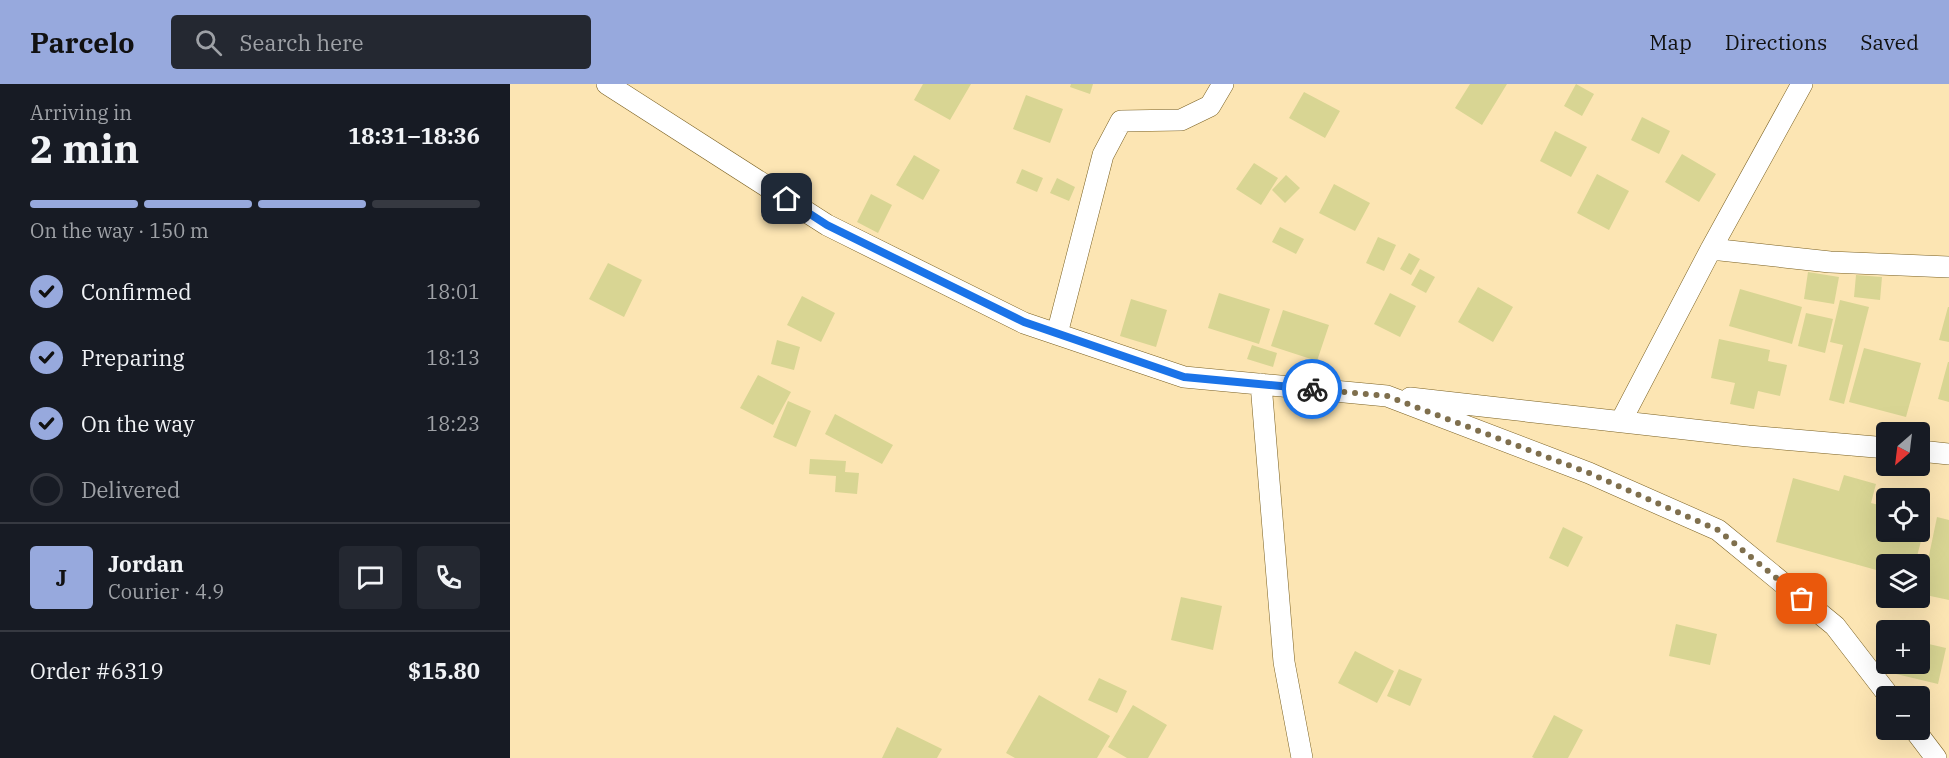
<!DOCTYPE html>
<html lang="en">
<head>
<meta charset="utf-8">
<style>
	body { margin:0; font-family:"IBM Plex Serif",serif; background:#242831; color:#f1f3f6; height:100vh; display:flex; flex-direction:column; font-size:22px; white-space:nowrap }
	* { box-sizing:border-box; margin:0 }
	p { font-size:20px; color:#9ea1a6 }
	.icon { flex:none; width:33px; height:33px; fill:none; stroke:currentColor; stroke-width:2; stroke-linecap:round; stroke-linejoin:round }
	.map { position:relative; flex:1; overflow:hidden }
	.details { display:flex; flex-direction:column; background:#171b24; width:510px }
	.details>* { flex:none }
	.needle { width:39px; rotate:208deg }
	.tools { position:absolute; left:1366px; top:338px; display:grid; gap:12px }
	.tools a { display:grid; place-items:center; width:54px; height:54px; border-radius:6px; background:#171b24; box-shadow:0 6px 24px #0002; font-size:30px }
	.pin { position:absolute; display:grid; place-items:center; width:51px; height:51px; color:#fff; margin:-26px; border-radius:12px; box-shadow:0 3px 9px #0006 }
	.courier { position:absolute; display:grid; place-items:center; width:60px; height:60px; margin:-30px; border:4px solid #1a73e8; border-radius:50%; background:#fff; color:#222; box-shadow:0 2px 8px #0007 }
	.overview em { font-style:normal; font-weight:700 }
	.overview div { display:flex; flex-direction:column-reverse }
	.overview { display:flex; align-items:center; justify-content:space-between; height:102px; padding:0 30px }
	h1 { font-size:39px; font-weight:700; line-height:45px }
	.bar { display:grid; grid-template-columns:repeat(4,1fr); gap:9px 6px; align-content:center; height:72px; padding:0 30px }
	.bar i { height:8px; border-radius:4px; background:#363941 }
	.bar .on { background:#97a9dd }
	.bar p { grid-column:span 4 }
	.line { display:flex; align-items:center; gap:15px; padding:0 30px; border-top:2px solid #363941 }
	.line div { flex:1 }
	.round { display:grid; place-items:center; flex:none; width:63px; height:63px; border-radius:6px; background:#242831 }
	ol { padding:0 30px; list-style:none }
	li { display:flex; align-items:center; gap:18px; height:66px }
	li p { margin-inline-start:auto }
	li .icon { padding:6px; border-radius:50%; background:#97a9dd; color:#111; stroke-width:4 }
	li:last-child { color:#9ea1a6 }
	li i { width:33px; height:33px; border:3px solid #363941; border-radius:50% }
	header { display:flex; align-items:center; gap:36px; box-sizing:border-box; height:84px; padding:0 30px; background:#97a9dd; color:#111 }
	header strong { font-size:28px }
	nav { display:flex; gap:33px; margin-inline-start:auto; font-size:21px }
	.search { width:420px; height:54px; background:#242831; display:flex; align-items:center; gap:15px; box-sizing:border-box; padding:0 21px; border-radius:6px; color:#9ea1a6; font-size:22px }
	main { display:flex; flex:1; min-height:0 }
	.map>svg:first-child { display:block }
	.building { fill:#d8d593 }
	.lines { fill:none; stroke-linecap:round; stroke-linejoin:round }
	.street-casing { stroke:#7a6021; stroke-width:22 }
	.street { stroke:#fff; stroke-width:21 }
	.done { stroke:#7f6f4d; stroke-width:6; stroke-dasharray:0 10.8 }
	.route { stroke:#1a73e8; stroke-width:8 }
</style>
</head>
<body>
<header>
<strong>Parcelo</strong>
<div class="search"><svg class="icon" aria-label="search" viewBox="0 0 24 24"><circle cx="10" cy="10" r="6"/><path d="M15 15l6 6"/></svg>Search here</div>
<nav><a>Map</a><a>Directions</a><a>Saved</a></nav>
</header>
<main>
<section class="details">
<div class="overview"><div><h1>2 min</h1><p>Arriving in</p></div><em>18:31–18:36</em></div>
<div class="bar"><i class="on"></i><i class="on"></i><i class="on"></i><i></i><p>On the way · 150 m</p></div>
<ol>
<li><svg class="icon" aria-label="check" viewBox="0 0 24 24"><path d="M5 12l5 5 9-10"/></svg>Confirmed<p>18:01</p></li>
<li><svg class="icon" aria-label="check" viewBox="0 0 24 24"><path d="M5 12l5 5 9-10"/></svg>Preparing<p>18:13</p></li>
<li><svg class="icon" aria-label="check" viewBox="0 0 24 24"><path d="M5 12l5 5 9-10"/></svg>On the way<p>18:23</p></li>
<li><i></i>Delivered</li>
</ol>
<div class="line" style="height:108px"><b class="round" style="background:#97a9dd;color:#111">J</b><div><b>Jordan</b><p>Courier · 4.9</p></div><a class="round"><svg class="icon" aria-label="chat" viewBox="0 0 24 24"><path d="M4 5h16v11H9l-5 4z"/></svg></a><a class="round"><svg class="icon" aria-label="phone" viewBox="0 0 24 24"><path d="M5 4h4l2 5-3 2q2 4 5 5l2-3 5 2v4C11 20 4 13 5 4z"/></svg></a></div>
<div class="line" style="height:78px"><div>Order #6319</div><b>$15.80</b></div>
</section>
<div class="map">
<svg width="1439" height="674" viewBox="0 0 1439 674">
	<rect width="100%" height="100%" fill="#fce5b3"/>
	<path class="building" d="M413,0H461L440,36L404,16Z
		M561,0H583L580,10L560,3Z
		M960,0H997L972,41L945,24Z
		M1066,0L1084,10L1072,32L1054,22Z
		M794,8L830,27L815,54L779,34Z
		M516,11L553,25L540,59L503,45Z
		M1132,33L1160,47L1149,70L1121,56Z
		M1045,47L1077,63L1061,93L1030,77Z
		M1172,70L1206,90L1189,118L1155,98Z
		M404,71L430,86L413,116L386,101Z
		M744,79L768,94L751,121L726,105Z
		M512,85L533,94L527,108L506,99Z
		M1087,90L1119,107L1099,146L1067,129Z
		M776,91L790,104L775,119L762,106Z
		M547,94L565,103L559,117L540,109Z
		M824,100L860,119L845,147L809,129Z
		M361,110L382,121L368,149L347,138Z
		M770,143L794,155L786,170L762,158Z
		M868,153L886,161L874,187L856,179Z
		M899,169L910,175L901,191L890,185Z
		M98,179L132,196L114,233L79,215Z
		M910,185L925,193L916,209L901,201Z
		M1298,188L1329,193L1324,220L1294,215Z
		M1346,191L1372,193L1370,216L1344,213Z
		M968,203L1003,223L983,258L948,238Z
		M1230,205L1292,223L1282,260L1219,242Z
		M709,209L760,225L749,260L698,244Z
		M880,209L906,222L890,253L864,240Z
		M292,212L325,229L311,258L277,241Z
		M621,215L657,226L646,263L610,252Z
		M1330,216L1359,223L1334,320L1319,316L1333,261L1320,258Z
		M1438,223H1439V258L1429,256Z
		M773,226L819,241L807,277L761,262Z
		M1296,229L1323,235L1315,269L1288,262Z
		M1209,255L1260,266L1258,277L1277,281L1270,312L1248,307L1244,325L1220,320L1225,299L1201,294Z
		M267,256L290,263L284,286L261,280Z
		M742,261L767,269L763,283L737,275Z
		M1354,264L1411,279L1396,333L1339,318Z
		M1438,278H1439V318L1428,315Z
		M248,291L281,308L263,341L230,324Z
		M278,317L301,327L286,363L263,353Z
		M325,330L383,361L372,380L315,350Z
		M300,375L336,377L335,388L349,389L347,410L325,408L326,392L299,390Z
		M1334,391L1366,400L1361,419L1377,423V447H1410V432L1417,434L1405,480H1377V489L1266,458L1283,394L1329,407Z
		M1427,433L1439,436V516L1411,510Z
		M1053,443L1073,453L1058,483L1039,474Z
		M671,513L712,522L703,566L661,556Z
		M1166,540L1207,550L1200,581L1159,572Z
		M1410,558L1436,564L1428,600L1382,589L1384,579H1410Z
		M845,567L884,587L867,619L828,599Z
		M889,585L912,595L900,622L877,612Z
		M589,594L617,607L607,629L578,616Z
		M529,611L600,652L587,674H505L496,669Z
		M623,621L657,641L638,674H617L598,663Z
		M1044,631L1073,646L1058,674H1024L1022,673Z
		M387,643L432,665L427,674H372Z"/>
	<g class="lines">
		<g class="street-casing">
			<path id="street" d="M97,0L317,141L514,239L674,293L877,312L1079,389L1208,446L1325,542L1379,612
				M1201,165L1320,178L1439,183
				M547,250L593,71L611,37L671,36L700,22L713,0
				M751,300L774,578L792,674
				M900,314L1238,352L1377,364
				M1111,337L1201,165L1292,0
				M1410,367L1439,370
				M1404,645L1426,674"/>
		</g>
		<use href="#street" class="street"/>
	</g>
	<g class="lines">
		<path class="done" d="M802,305L877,312L1079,389L1208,446L1292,515"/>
		<path class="route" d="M277,115L317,141L514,238L674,293L802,305"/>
	</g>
</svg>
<div class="tools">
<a><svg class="needle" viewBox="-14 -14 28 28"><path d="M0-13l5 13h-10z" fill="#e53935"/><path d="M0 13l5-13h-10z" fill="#9ea1a6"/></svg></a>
<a><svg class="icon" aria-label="locate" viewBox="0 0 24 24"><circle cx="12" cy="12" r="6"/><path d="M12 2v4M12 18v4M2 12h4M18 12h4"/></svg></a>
<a><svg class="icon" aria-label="layers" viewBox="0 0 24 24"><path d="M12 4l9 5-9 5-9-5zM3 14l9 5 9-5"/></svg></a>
<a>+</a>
<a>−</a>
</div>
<div class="pin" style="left:1292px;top:515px;background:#ea580c"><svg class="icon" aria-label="bag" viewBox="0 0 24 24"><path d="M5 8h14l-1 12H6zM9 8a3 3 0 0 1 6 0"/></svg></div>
<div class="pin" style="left:277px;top:115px;background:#1f2937"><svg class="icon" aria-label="home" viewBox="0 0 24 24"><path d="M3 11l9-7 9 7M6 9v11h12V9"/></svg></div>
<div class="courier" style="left:802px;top:305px"><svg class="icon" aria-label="bike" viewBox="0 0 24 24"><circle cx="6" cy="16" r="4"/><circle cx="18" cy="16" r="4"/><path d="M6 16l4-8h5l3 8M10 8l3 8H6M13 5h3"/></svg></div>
</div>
</main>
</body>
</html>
